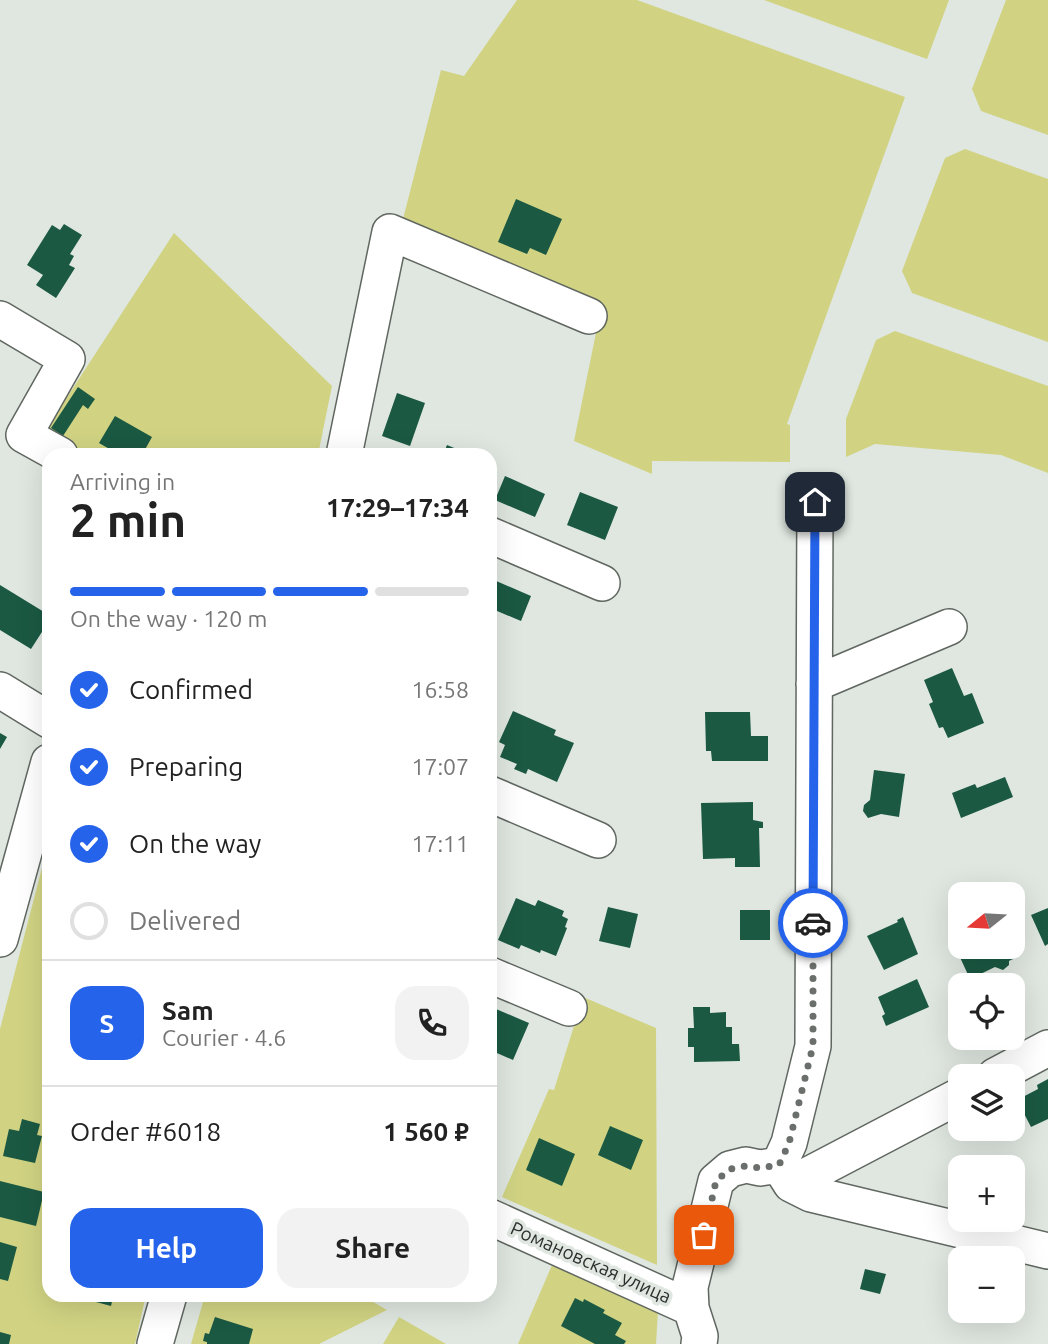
<!DOCTYPE html>
<html lang="en">
<head>
<meta charset="utf-8">
<style>
	body { margin:0; font-family:Ubuntu,sans-serif; background:#f2f2f2; color:#222; height:100vh; display:flex; flex-direction:column; font-size:26px; white-space:nowrap }
	* { box-sizing:border-box; margin:0 }
	p { font-size:23px; color:#767676 }
	.icon { flex:none; width:38px; height:38px; fill:none; stroke:currentColor; stroke-width:2; stroke-linecap:round; stroke-linejoin:round }
	.map { position:relative; flex:1; overflow:hidden }
	.panel { position:absolute; left:42px; top:448px; width:455px; height:854px; display:flex; flex-direction:column; background:#fff; border-radius:21px; box-shadow:0 7px 28px #0002 }
	.panel>* { flex:none }
	.needle { width:46px; rotate:252deg }
	.fabs { position:absolute; left:948px; top:882px; display:grid; gap:14px }
	.fabs a { display:grid; place-items:center; width:77px; height:77px; border-radius:14px; background:#fff; box-shadow:0 7px 28px #0002; font-size:35px }
	.pin { position:absolute; display:grid; place-items:center; width:60px; height:60px; color:#fff; margin:-30px; border-radius:14px; box-shadow:0 4px 10px #0006 }
	.courier { position:absolute; display:grid; place-items:center; width:70px; height:70px; margin:-35px; border:5px solid #2563eb; border-radius:50%; background:#fff; color:#222; box-shadow:0 2px 9px #0007 }
	.head em { font-style:normal; font-weight:600 }
	.head div { display:flex; flex-direction:column-reverse }
	.head { display:flex; align-items:center; justify-content:space-between; height:119px; padding:0 28px }
	h1 { font-size:46px; font-weight:600; line-height:52px }
	.bar { display:grid; grid-template-columns:repeat(4,1fr); gap:10px 7px; align-content:center; height:84px; padding:0 28px }
	.bar i { height:9px; border-radius:5px; background:#e0e0e0 }
	.bar .on { background:#2563eb }
	.bar p { grid-column:span 4 }
	.line { display:flex; align-items:center; gap:18px; padding:0 28px; border-top:2px solid #e0e0e0 }
	.line div { flex:1 }
	.round { display:grid; place-items:center; flex:none; width:74px; height:74px; border-radius:21px; background:#f2f2f2 }
	ol { padding:0 28px; list-style:none }
	li { display:flex; align-items:center; gap:21px; height:77px }
	li p { margin-inline-start:auto }
	li .icon { padding:7px; border-radius:50%; background:#2563eb; color:#fff; stroke-width:4 }
	li:last-child { color:#767676 }
	li i { width:38px; height:38px; border:4px solid #e0e0e0; border-radius:50% }
	.primary-button { display:flex; gap:14px; margin-top:auto; padding:14px 28px }
	.primary-button a { flex:1; height:80px; border-radius:21px; background:#2563eb; color:#fff; font-size:28px; font-weight:600; line-height:80px; text-align:center }
	.primary-button a+a { background:#f2f2f2; color:#222 }
	.map>svg:first-child { display:block }
	.green { fill:#d1d383 }
	.building { fill:#1b5943 }
	.lines { fill:none; stroke-linecap:round; stroke-linejoin:round }
	.minor-casing { stroke:#606760; stroke-width:38 }
	.minor { stroke:#fff; stroke-width:35 }
	.done { stroke:#6b6f6c; stroke-width:7; stroke-dasharray:0 12.6 }
	.route { stroke:#2563eb; stroke-width:9 }
	.labels { text-anchor:middle; stroke-width:7; stroke-linejoin:round; paint-order:stroke }
	.street-label { font-size:19px; fill:#2c2f2d; stroke:#dfe7e0 }
</style>
</head>
<body>
<div class="map">
<svg width="1048" height="1344" viewBox="0 0 1048 1344">
	<rect width="100%" height="100%" fill="#dfe7e0"/>
	<path class="green" d="M517,0H637L905,97L787,424L790,425V462L652,461V474L574,441L601,308L402,223L441,70L464,76Z
		M764,0H949L927,59Z
		M1006,0H1048V135L981,111L972,89Z
		M965,149L1048,179V342L912,293L902,271L945,158Z
		M174,233L332,386L318,455H86L45,431Z
		M895,331L1048,386V473L1001,455L875,444L846,457V419L876,340Z
		M49,841V1295H146L135,1344H0V1029Z
		M583,997L656,1028L657,1265L502,1197L549,1089L554,1090Z
		M552,1265L658,1311L656,1344H518Z
		M205,1295H361L387,1310L319,1344H191Z
		M399,1317L446,1344H383Z"/>
	<path class="building" d="M516,199L562,219L546,255L530,248L527,254L498,242Z
		M64,224L82,235L70,254L74,256L69,265L75,268L56,298L36,285L43,275L27,265L52,225L60,230Z
		M78,387L95,399L88,409L83,405L63,436L51,428Z
		M397,393L425,403L410,446L382,436Z
		M115,416L152,437L142,455H120L99,443Z
		M447,445L471,455H443Z
		M505,476L545,494L535,517L495,500Z
		M580,492L618,507L605,540L567,525Z
		M494,580L531,596L521,621L490,608V589Z
		M0,585L49,615V621L31,649L0,630Z
		M952,668L964,696L972,693L984,723L948,738L943,727L939,728L929,704L933,702L924,680Z
		M513,711L556,730L554,735L574,743L557,782L528,769L526,774L514,769L517,764L500,757L505,745L499,742Z
		M705,712H750L751,736H768V761H712L711,751H706Z
		M0,733L7,737L0,749Z
		M874,770L905,774L899,817L881,814L868,818L863,811L864,805L870,800Z
		M1005,777L1013,797L961,818L952,793L975,784L977,788Z
		M753,802V820L763,822V828H759L760,867H735V858L703,859L701,803Z
		M490,832L496,833L491,850H490Z
		M516,898L535,906L538,900L564,911L562,916L568,919L565,927L567,928L556,956L541,950L540,953L521,945L519,949L498,940Z
		M608,907L638,914L630,948L599,941Z
		M1048,908V944L1045,946L1031,915Z
		M740,910H770V940H740Z
		M903,917L918,954L884,970L867,936L898,922L897,920Z
		M961,935V947H1013L1017,957L1009,961V965L1003,970L995,967L970,979L952,940Z
		M917,979L929,1007L886,1026L882,1016L885,1014L878,997Z
		M693,1007H710V1013L726,1012V1027H732V1044H739L740,1061L694,1062V1047H688V1028H694Z
		M496,1009L529,1023L513,1060L490,1050V1024Z
		M1048,1079V1119L1031,1127L1017,1100L1038,1089L1037,1085Z
		M22,1119L40,1124L37,1135L42,1136L35,1163L3,1156L9,1129L19,1131Z
		M610,1126L643,1140L631,1170L598,1155Z
		M539,1138L575,1154L562,1186L526,1170Z
		M0,1181L44,1192L36,1226L0,1217Z
		M0,1242L17,1247L8,1281L0,1279Z
		M865,1269L886,1274L880,1294L860,1289Z
		M82,1295H121L120,1298L113,1297L111,1306L81,1298Z
		M575,1298L583,1302L584,1299L605,1310L603,1313L622,1323L615,1335L626,1341L624,1344H595L561,1326Z
		M215,1317L253,1329L249,1344H207V1342L203,1341L205,1333L209,1334Z
		M0,1332L11,1335L9,1344H0Z"/>
	<g class="lines">
		<g class="minor-casing">
			<path id="minor" d="M0,319L67,359L24,435L60,455
				M344,455L390,232L589,316
				M490,535L602,583
				M814,684L949,627
				M0,690L49,720
				M490,794L598,840
				M0,939L49,762
				M490,975L569,1008
				M995,1076L1048,1048
				M779,1165L791,1184L811,1194L1048,1251
				M791,1184L961,1095
				M490,1217L691,1308
				M155,1344L169,1295
				M699,1344L700,1336L691,1308L690,1287L716,1181L730,1169L746,1165L760,1168L779,1165L789,1143L813,1046L815,502"/>
		</g>
		<use href="#minor" class="minor"/>
	</g>
	<g class="lines">
		<path class="done" d="M704,1235L716,1181L730,1169L746,1166L760,1168L779,1165L789,1143L813,1046V923"/>
		<path class="route" d="M813,923L815,502"/>
	</g>
	<g class="labels">
		<g class="street-label">
			<text transform="translate(591 1262) rotate(24)" y="7">Романовская улица</text>
		</g>
	</g>
</svg>
<div class="fabs">
<a><svg class="needle" viewBox="-14 -14 28 28"><path d="M0-13l5 13h-10z" fill="#e53935"/><path d="M0 13l5-13h-10z" fill="#767676"/></svg></a>
<a><svg class="icon" aria-label="locate" viewBox="0 0 24 24"><circle cx="12" cy="12" r="6"/><path d="M12 2v4M12 18v4M2 12h4M18 12h4"/></svg></a>
<a><svg class="icon" aria-label="layers" viewBox="0 0 24 24"><path d="M12 4l9 5-9 5-9-5zM3 14l9 5 9-5"/></svg></a>
<a>+</a>
<a>−</a>
</div>
<div class="pin" style="left:704px;top:1235px;background:#ea580c"><svg class="icon" aria-label="bag" viewBox="0 0 24 24"><path d="M5 8h14l-1 12H6zM9 8a3 3 0 0 1 6 0"/></svg></div>
<div class="pin" style="left:815px;top:502px;background:#1f2937"><svg class="icon" aria-label="home" viewBox="0 0 24 24"><path d="M3 11l9-7 9 7M6 9v11h12V9"/></svg></div>
<div class="courier" style="left:813px;top:923px"><svg class="icon" aria-label="car" viewBox="0 0 24 24"><path d="M5 17H2v-5l4-1 3-4h7l3 4 3 1v5h-3M9 17h6M6 11h13"/><circle cx="7" cy="17" r="2"/><circle cx="17" cy="17" r="2"/></svg></div>
<section class="panel">
<div class="head"><div><h1>2 min</h1><p>Arriving in</p></div><em>17:29–17:34</em></div>
<div class="bar"><i class="on"></i><i class="on"></i><i class="on"></i><i></i><p>On the way · 120 m</p></div>
<ol>
<li><svg class="icon" aria-label="check" viewBox="0 0 24 24"><path d="M5 12l5 5 9-10"/></svg>Confirmed<p>16:58</p></li>
<li><svg class="icon" aria-label="check" viewBox="0 0 24 24"><path d="M5 12l5 5 9-10"/></svg>Preparing<p>17:07</p></li>
<li><svg class="icon" aria-label="check" viewBox="0 0 24 24"><path d="M5 12l5 5 9-10"/></svg>On the way<p>17:11</p></li>
<li><i></i>Delivered</li>
</ol>
<div class="line" style="height:126px"><b class="round" style="background:#2563eb;color:#fff">S</b><div><b>Sam</b><p>Courier · 4.6</p></div><a class="round"><svg class="icon" aria-label="phone" viewBox="0 0 24 24"><path d="M5 4h4l2 5-3 2q2 4 5 5l2-3 5 2v4C11 20 4 13 5 4z"/></svg></a></div>
<div class="line" style="height:91px"><div>Order #6018</div><b>1 560 ₽</b></div>
<div class="primary-button"><a>Help</a><a>Share</a></div>
</section>
</div>
</body>
</html>
